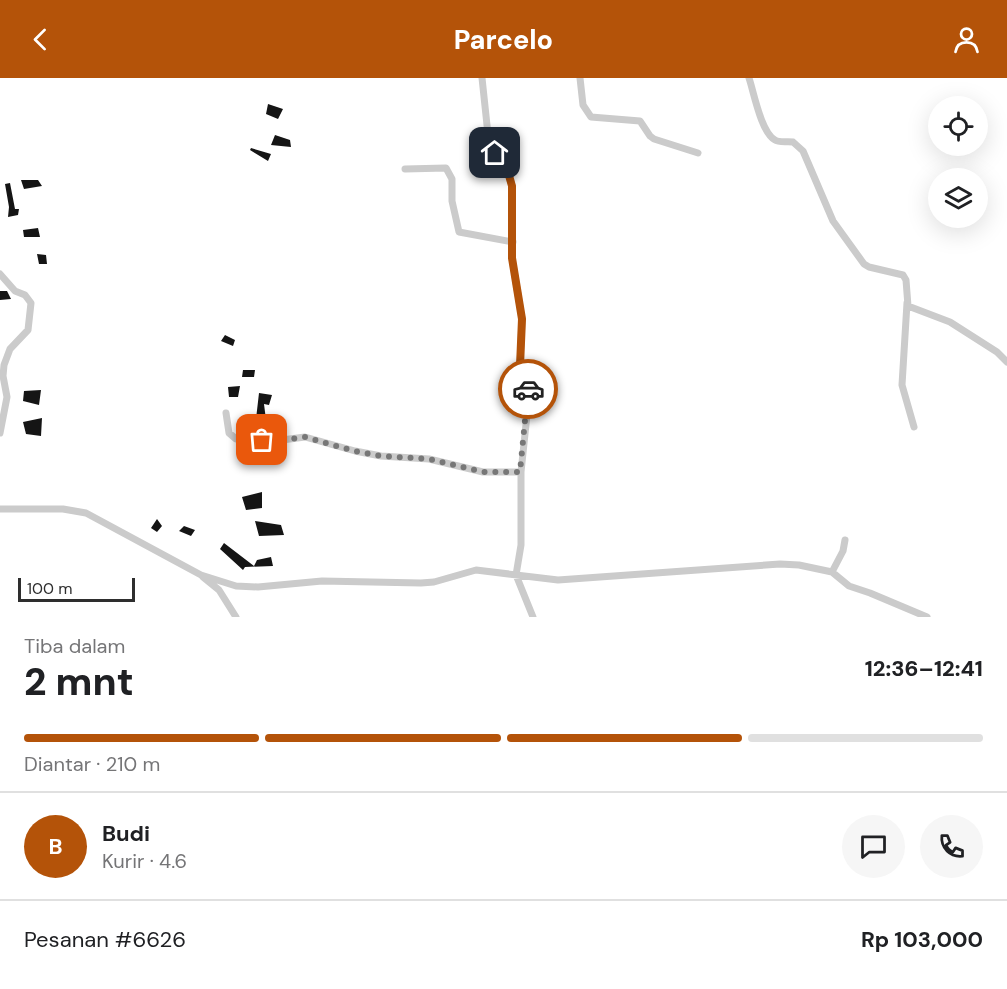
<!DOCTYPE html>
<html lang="id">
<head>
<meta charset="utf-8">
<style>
	body { margin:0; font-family:"DM Sans",sans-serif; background:#f6f6f6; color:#202124; height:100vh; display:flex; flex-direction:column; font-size:22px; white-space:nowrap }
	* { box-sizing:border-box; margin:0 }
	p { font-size:20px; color:#757577 }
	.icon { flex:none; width:33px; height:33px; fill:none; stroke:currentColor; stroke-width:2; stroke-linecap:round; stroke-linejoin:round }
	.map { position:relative; height:539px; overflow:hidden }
	.sheet { display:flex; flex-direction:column; background:#fff; flex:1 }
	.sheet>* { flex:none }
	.tools { position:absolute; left:928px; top:18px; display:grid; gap:12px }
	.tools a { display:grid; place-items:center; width:60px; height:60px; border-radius:50%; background:#fff; box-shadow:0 6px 24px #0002; font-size:30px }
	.scale { position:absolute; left:18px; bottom:15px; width:117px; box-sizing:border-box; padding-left:6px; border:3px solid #2e2e2e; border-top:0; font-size:16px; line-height:21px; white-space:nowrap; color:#2e2e2e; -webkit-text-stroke:4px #fff; paint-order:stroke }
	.pin { position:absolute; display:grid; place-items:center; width:51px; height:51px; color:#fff; margin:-26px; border-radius:12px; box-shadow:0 3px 9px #0006 }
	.courier { position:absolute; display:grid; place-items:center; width:60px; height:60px; margin:-30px; border:4px solid #b45309; border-radius:50%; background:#fff; color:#222; box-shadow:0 2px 8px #0007 }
	.overview em { font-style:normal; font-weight:800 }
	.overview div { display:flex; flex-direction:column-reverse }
	.overview { display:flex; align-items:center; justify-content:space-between; height:102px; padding:0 24px }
	h1 { font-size:39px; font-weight:800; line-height:45px }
	.bar { display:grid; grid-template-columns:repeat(4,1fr); gap:9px 6px; align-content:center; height:72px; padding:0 24px }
	.bar i { height:8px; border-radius:4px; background:#e0e0e0 }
	.bar .on { background:#b45309 }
	.bar p { grid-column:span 4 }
	.line { display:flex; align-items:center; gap:15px; padding:0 24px; border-top:2px solid #e0e0e0 }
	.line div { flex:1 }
	.round { display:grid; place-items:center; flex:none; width:63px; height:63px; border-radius:32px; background:#f6f6f6 }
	header { display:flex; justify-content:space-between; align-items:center; height:78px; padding:0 24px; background:#b45309; color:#fff; font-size:27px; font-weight:800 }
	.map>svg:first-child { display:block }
	.building { fill:#151515 }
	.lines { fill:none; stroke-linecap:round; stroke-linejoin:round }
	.street { stroke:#cbcbcb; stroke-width:7 }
	.done { stroke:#777; stroke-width:6; stroke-dasharray:0 10.8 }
	.route { stroke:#b45309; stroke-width:8 }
</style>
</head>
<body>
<header><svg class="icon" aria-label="back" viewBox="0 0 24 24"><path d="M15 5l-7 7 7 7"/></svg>Parcelo<svg class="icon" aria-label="person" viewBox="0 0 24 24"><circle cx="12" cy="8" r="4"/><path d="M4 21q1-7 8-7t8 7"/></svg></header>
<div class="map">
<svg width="1007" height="539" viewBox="0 0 1007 539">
	<rect width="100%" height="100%" fill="#fff"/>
	<path class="building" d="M268,26L283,31L278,41L266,36Z
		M275,57L290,62L291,69L271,67Z
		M251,70L271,76L268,83L250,72Z
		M21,102H38L42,108L24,111Z
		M10,105L15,131H19L18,137L8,139L9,129L5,106Z
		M38,150L40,159H24L23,152Z
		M37,176L46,177L47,186H39Z
		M0,213H7L11,221L0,222Z
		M225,257L235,262L233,268L221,263Z
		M243,292H255L254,299H242Z
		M240,308L238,319H229L228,309Z
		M41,312L39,327L23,323L24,313Z
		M259,315L272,317L269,327L264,326L266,342L256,341Z
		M42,340L41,358L26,356L23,344Z
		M262,414V430L246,432L242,419Z
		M157,441L162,448L157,454L151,450Z
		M255,443L281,447L284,457L259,458Z
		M184,448L195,452L191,458L179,453Z
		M224,465L254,488L257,482L271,479L273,488L245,489L243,492L220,471Z"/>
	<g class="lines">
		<path class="street" d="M482,0L489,66L506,87L512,108V180L522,241L520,288L527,304L529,318L521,394V467L516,497L533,539
			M580,0L583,27L591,39L640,43L650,58L654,61L698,75
			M749,0C754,15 761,54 775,62C779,65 788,63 793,64L803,73L833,143L864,186L869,189L903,197L906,202L908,228L950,244L997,274L1007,284
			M405,91L446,90L452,101V123L459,154L513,164
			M0,196L15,213L25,217L31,225L28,252L10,271L4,287L3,298L7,319L0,355
			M907,225L902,307L914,349
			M226,335L229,355L236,361L282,362L305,359L355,373L381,378L429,381L483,394H521
			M0,431H63L86,435L201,497L236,508L258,509L322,503L421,505L434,504L476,492L558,502L780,486L799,487L832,494L849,508L870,515L927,539
			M832,494L843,473L845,462
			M203,499L219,512L236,539"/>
	</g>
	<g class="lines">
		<path class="done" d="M262,362H282L305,359L354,373L381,378L429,381L483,394H520L528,311"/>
		<path class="route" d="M495,75L506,87L512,108V180L522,241L520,288L528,311"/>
	</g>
</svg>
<div class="tools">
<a><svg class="icon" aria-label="locate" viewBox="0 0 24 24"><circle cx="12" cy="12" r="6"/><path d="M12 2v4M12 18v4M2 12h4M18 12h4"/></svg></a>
<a><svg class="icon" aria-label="layers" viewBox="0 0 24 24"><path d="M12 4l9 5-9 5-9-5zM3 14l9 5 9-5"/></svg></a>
</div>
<div class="scale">100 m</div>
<div class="pin" style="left:262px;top:362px;background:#ea580c"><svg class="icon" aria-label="bag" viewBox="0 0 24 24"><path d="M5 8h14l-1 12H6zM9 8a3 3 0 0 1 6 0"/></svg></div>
<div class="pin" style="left:495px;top:75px;background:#1f2937"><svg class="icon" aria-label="home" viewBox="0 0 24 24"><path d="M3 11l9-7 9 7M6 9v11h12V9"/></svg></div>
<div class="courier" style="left:528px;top:311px"><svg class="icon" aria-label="car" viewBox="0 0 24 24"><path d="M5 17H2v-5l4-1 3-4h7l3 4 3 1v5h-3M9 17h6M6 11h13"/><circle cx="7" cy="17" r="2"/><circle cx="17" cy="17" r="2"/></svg></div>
</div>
<section class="sheet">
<div class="overview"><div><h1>2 mnt</h1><p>Tiba dalam</p></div><em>12:36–12:41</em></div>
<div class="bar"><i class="on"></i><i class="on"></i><i class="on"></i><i></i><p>Diantar · 210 m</p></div>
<div class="line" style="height:108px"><b class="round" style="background:#b45309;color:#fff">B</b><div><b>Budi</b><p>Kurir · 4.6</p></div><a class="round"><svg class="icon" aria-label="chat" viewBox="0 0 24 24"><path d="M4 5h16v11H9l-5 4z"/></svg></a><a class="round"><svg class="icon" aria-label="phone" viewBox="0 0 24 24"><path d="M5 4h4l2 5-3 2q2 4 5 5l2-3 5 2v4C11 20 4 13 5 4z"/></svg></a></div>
<div class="line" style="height:78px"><div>Pesanan #6626</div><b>Rp 103,000</b></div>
</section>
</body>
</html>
